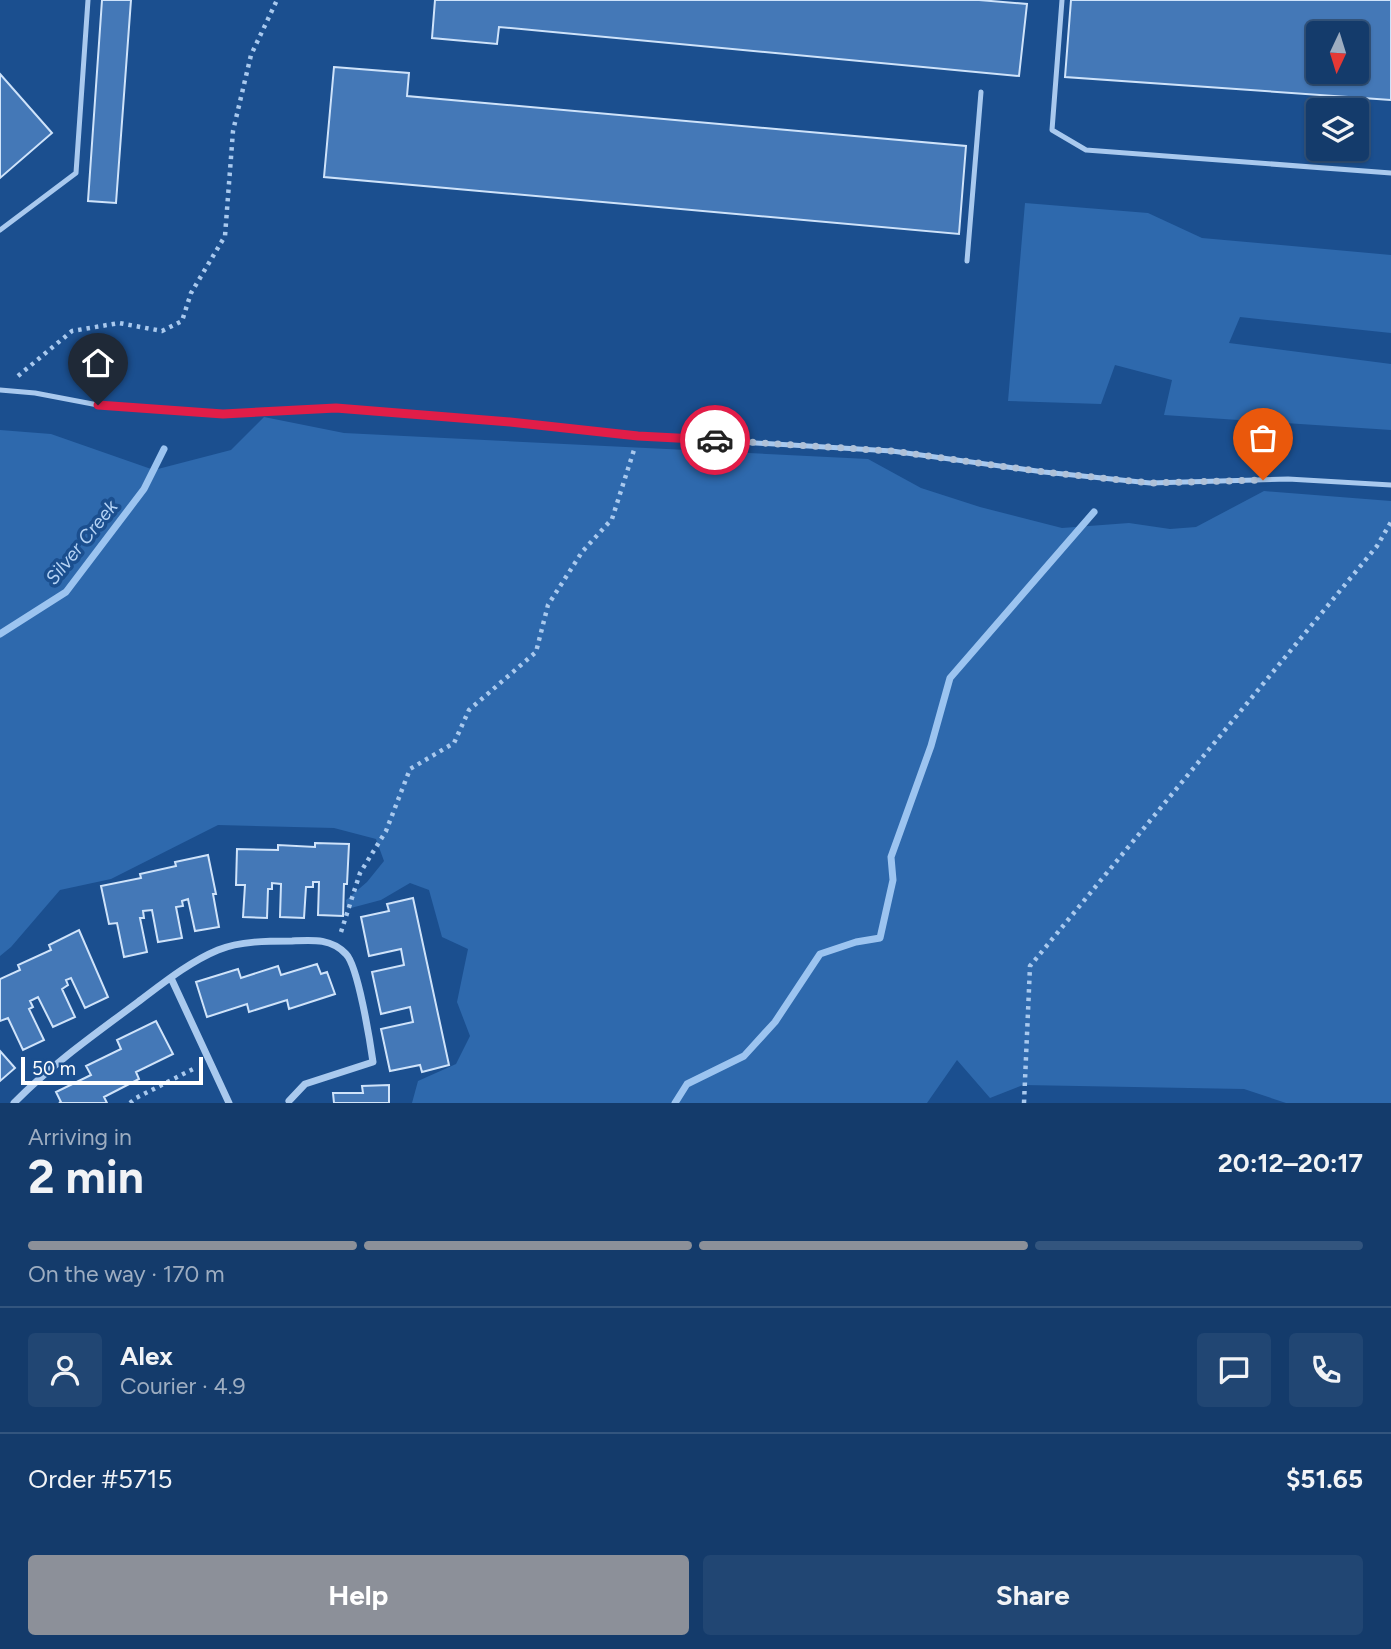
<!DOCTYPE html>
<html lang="en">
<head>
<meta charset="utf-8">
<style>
	body { margin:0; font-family:Figtree,sans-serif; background:#214673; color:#f1f3f6; height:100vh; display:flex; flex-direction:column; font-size:26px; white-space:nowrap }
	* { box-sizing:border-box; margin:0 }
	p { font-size:23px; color:#9dadc1 }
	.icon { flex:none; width:38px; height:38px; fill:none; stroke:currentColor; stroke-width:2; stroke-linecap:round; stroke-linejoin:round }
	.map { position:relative; height:1103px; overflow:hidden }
	.drawer { display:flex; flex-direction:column; background:#143b6b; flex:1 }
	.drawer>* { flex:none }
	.needle { width:46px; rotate:184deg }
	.controls { position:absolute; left:1306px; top:21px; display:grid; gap:14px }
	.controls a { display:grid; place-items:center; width:63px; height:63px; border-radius:7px; background:#143b6b; box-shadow:0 2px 5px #0004,0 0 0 2px #33557e; font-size:35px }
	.scale { position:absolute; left:21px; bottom:18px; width:182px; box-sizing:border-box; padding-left:7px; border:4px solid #fff; border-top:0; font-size:19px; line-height:24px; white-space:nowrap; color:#fff; -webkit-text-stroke:5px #1b4f8f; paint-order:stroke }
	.pin { position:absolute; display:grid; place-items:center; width:60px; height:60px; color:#fff; margin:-72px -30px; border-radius:50% 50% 50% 0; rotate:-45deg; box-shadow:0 0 7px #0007 }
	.pin .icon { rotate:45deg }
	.courier { position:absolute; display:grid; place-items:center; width:70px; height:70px; margin:-35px; border:5px solid #e11d48; border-radius:50%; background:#fff; color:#222; box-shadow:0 2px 9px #0007 }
	.headline em { font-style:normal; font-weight:700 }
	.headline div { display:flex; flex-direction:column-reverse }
	.headline { display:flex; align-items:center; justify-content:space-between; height:119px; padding:0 28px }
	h1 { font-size:46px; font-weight:700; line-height:52px }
	.bar { display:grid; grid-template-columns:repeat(4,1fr); gap:10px 7px; align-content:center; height:84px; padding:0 28px }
	.bar i { height:9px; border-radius:5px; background:#33557e }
	.bar .active { background:#8c9099 }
	.bar p { grid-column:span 4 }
	.line { display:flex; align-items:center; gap:18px; padding:0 28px; border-top:2px solid #33557e }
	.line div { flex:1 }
	.round { display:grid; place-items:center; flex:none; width:74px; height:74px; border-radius:7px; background:#214673 }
	.action { display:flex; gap:14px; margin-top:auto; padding:14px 28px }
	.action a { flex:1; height:80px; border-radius:7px; background:#8c9099; color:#fff; font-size:28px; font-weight:700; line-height:80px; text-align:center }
	.action a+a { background:#214673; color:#f1f3f6 }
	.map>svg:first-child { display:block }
	.green { fill:#2e69ad }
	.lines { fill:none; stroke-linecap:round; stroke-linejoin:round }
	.stream { stroke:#9cc4f0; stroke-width:7 }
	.building { fill:#4478b7; stroke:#cfe3fa; stroke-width:2; fill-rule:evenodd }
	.path { stroke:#a9c9ee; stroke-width:4.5; stroke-dasharray:3.5 5; stroke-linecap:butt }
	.lane { stroke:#a9c9ee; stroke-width:5 }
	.street { stroke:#a9c9ee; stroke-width:7 }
	.done { stroke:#afc1d8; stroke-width:7; stroke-dasharray:0 12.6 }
	.route { stroke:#e11d48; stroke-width:9 }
	.labels { text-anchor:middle; stroke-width:7; stroke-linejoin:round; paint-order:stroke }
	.water-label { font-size:19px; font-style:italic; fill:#b5d3f5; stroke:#1b4f8f }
</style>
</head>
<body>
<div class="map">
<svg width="1391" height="1103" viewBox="0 0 1391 1103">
	<rect width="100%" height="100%" fill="#1b4f8f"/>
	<path class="green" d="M1025,203L1148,213L1202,238L1391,255V333L1240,317L1229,343L1391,364V430L1164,415L1172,380L1115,365L1101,404L1008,401Z
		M264,417L344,433L868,459L921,488L980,507L1062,528L1129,523L1170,529L1196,527L1264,491L1391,501V1103H1286L1244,1089L1023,1085L990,1098L957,1060L927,1103H412L418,1081L456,1064L470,1036L457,1002L468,949L442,937L429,890L410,883L381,900L347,909L346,900L367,882L384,861L376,839L334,828L218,825L111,879L60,890L11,947L0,956V430L51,434L154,470L231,450Z"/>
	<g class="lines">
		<path class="stream" d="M0,634L66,592L144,489L164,449
			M675,1103L687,1084L744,1056L775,1022L820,954L856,942L880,938L893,880L891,857L931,746L950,678L1094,512"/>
	</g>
	<path class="building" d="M102,0H131L116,203L88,201Z
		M435,0H979L1027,4L1019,76L499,27L497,44L432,38Z
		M1071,0H1391V100L1065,77ZM1318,33H1356V72H1318Z
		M334,67L409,73L407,96L966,146L959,234L324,177Z
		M0,74L52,133L0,178Z
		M315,843L349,844L347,884H344L343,916L318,915L319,882H313V887H306L304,918L280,917L281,884L272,883V889H268L267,918L243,917L245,885H236L237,849L278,850V845L315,847Z
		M208,855L216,894H213L219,927L195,931L188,899L182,901L183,906L176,907L182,938L158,942L152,910L143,911L144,918H140L147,952L124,957L117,923L109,924L101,886L141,878L140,874L176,866L175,862Z
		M413,898L449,1065L422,1072L420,1065L390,1071L381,1029L413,1022L410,1007L381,1014L372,972L404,965L401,949L369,956L361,917L389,911L387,904Z
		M79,930L108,997L85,1008L71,978L66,980L68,985L62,989L75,1017L53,1027L38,997L30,1001L33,1007L29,1009L44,1040L23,1050L8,1018L0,1021V979L20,970L18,965L51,950L49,945Z
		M317,964L321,974L327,972L335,994L289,1009L287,1000L249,1012L247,1004L207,1017L196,982L238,969L241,978L278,966L281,975Z
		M156,1021L173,1054L136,1072L139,1079L104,1097L107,1103H59L61,1102L56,1092L91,1075L86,1066L121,1049L117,1040Z
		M0,1051L15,1068L0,1081Z
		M389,1085V1103H334L333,1093H363L362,1086Z"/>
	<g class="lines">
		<path class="path" d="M18,376L72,331L119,323L162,331L182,321L191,293L225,236L233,131L251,55L277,0
			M341,932L360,873L386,831L410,769L454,743L469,710L536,652L548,605L582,552L612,519L634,450
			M130,1103L136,1098L197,1067
			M1024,1103L1030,966L1377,546L1391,522"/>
		<path class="lane" d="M1062,0L1052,130L1086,150L1391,173
			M0,230L76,173L88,0
			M967,261L981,92
			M0,390L35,393L98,405L223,414L336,408L510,422L638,436L892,451L1044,472L1150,483L1288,479L1391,485"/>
		<path class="street" d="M171,978L229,1103
			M14,1103C51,1065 95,1034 138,1002C162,984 189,962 218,950C240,941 268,941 292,941C312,940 331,938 346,954C358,966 370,1041 373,1062L305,1084L289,1101"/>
	</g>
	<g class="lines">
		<path class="done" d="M715,440L892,451L1044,472L1150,483L1263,480"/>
		<path class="route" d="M98,405L223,414L336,408L510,422L638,436L715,440"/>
	</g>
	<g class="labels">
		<g class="water-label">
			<text transform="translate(81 542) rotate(-51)" y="7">Silver Creek</text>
		</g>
	</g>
</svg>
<div class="controls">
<a><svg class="needle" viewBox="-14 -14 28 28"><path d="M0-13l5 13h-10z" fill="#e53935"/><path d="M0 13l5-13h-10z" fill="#9dadc1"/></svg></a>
<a><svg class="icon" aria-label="layers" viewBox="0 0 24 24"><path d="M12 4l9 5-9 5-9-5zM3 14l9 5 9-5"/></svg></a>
</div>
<div class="scale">50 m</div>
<div class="pin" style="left:1263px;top:480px;background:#ea580c"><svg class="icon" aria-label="bag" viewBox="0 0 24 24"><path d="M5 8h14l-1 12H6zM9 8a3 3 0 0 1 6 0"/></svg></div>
<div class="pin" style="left:98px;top:405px;background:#1f2937"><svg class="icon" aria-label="home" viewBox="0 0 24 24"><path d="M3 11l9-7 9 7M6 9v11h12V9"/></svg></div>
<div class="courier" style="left:715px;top:440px"><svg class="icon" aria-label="car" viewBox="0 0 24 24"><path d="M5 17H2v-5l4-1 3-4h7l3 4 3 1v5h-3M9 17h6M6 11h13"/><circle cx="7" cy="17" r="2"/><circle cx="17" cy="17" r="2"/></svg></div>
</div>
<section class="drawer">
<div class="headline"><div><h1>2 min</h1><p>Arriving in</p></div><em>20:12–20:17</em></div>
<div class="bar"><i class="active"></i><i class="active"></i><i class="active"></i><i></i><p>On the way · 170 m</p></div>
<div class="line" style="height:126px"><a class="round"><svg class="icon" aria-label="person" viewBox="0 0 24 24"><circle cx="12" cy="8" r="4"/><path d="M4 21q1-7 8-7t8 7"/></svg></a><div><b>Alex</b><p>Courier · 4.9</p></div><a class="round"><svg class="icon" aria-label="chat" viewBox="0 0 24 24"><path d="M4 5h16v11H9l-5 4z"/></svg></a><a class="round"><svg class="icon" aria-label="phone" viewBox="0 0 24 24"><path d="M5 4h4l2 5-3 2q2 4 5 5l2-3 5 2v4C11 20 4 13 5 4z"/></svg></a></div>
<div class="line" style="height:91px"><div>Order #5715</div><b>$51.65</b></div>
<div class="action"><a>Help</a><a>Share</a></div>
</section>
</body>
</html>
